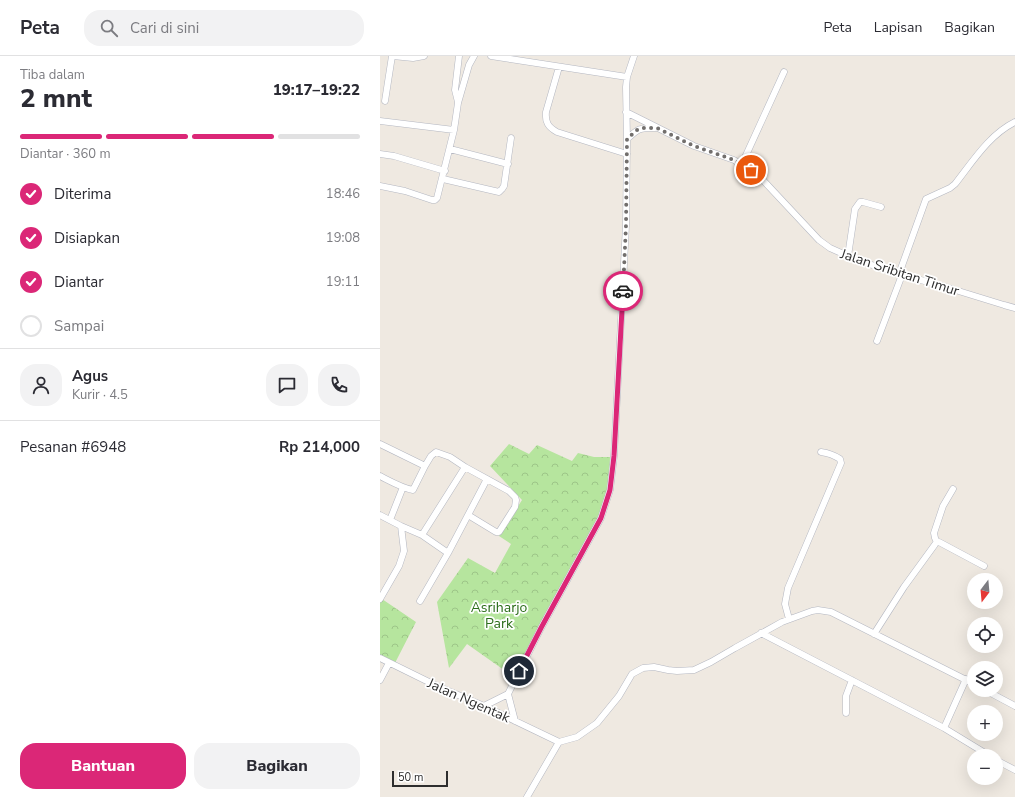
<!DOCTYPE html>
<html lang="id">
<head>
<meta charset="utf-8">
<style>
	body { margin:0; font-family:"Nunito Sans",sans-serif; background:#f2f2f3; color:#2b2b33; height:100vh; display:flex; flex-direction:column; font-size:15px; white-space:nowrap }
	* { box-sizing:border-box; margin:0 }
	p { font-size:13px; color:#7c7c81 }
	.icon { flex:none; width:22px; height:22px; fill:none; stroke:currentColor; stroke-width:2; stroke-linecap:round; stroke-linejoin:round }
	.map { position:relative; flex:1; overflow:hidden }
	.sheet { display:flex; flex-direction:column; background:#fff; width:380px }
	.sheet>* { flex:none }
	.needle { width:26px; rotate:196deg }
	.fabs { position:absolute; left:587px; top:517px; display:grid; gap:8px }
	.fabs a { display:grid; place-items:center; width:36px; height:36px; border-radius:50%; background:#fff; box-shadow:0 4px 16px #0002; font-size:20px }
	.scale { position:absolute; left:12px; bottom:10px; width:56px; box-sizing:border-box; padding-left:4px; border:2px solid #2e2e2e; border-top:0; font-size:11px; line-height:14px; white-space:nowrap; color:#2e2e2e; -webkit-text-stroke:3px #fff; paint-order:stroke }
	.pin { position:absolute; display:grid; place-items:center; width:34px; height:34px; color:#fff; margin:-17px; border:2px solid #fff; border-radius:50%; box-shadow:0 1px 4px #0007 }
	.courier { position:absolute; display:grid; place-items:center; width:40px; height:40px; margin:-20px; border:3px solid #db2777; border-radius:50%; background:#fff; color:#222; box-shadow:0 1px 5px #0007 }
	.overview em { font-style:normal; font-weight:800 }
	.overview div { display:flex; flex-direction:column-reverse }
	.overview { display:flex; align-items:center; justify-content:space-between; height:68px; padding:0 20px }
	h1 { font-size:26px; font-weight:800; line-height:30px }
	.bar { display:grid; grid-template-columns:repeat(4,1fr); gap:6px 4px; align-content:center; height:48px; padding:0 20px }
	.bar i { height:5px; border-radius:3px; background:#e1e1e2 }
	.bar .current { background:#db2777 }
	.bar p { grid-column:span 4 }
	.line { display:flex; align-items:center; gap:10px; padding:0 20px; border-top:1px solid #e1e1e2 }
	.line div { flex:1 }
	.round { display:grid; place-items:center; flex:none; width:42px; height:42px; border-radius:16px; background:#f2f2f3 }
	ol { padding:0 20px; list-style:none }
	li { display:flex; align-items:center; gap:12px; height:44px }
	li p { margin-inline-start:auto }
	li .icon { padding:4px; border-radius:50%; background:#db2777; color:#fff; stroke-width:4 }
	li:last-child { color:#7c7c81 }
	li i { width:22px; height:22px; border:2px solid #e1e1e2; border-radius:50% }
	.action { display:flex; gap:8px; margin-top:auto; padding:8px 20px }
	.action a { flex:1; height:46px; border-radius:16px; background:#db2777; color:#fff; font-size:16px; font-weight:800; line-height:46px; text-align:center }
	.action a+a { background:#f2f2f3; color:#2b2b33 }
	header { display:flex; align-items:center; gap:24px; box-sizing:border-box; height:56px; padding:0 20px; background:#fff; border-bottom:1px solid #e1e1e2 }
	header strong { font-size:19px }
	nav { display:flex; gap:22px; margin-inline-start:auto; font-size:14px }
	.search { width:280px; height:36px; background:#f2f2f3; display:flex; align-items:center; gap:10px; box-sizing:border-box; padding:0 14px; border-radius:16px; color:#7c7c81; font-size:15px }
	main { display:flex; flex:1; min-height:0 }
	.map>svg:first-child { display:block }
	.park { fill:url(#park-crowns) }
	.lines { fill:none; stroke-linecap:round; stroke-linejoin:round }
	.minor-casing { stroke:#b4b7c1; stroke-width:7 }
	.minor { stroke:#fff; stroke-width:6 }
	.done { stroke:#726f6d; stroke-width:4; stroke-dasharray:0 7.2 }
	.route { stroke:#db2777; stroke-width:5 }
	.labels { text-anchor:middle; stroke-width:3.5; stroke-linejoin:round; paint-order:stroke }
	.street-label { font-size:14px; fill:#2e2e2e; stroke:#fff }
	.park-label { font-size:14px; fill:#2c6e1b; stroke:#fff }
</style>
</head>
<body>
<header>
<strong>Peta</strong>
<div class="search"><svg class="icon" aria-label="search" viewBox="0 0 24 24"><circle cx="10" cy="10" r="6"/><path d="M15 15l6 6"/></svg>Cari di sini</div>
<nav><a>Peta</a><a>Lapisan</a><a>Bagikan</a></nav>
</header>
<main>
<section class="sheet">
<div class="overview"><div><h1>2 mnt</h1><p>Tiba dalam</p></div><em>19:17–19:22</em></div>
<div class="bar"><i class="current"></i><i class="current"></i><i class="current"></i><i></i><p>Diantar · 360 m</p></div>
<ol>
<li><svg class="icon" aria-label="check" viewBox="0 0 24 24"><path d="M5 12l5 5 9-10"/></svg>Diterima<p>18:46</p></li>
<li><svg class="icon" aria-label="check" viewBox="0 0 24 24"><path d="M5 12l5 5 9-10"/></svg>Disiapkan<p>19:08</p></li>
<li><svg class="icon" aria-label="check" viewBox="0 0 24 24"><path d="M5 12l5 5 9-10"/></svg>Diantar<p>19:11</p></li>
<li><i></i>Sampai</li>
</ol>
<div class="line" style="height:72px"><a class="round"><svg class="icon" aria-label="person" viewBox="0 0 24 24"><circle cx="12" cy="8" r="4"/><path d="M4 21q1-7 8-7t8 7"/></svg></a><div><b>Agus</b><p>Kurir · 4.5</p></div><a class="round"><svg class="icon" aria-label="chat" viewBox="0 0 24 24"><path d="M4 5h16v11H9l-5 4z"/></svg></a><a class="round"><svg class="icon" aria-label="phone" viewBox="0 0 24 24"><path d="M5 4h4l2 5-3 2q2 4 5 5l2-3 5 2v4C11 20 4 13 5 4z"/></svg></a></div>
<div class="line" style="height:52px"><div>Pesanan #6948</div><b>Rp 214,000</b></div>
<div class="action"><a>Bantuan</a><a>Bagikan</a></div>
</section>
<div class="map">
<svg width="635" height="741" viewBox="0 0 635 741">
	<defs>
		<pattern id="park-crowns" width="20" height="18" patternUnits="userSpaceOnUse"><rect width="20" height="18" fill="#b6e59e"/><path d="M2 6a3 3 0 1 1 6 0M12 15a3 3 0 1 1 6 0" fill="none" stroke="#9dc588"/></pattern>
	</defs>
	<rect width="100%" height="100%" fill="#efe9e1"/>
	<path class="park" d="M129,388L149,398L157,389L192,405L198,397L214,401H230L229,429L220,462L134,621L87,588L69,612L57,546L88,502L115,517L131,488L119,480L142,444L110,410Z
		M2,543L36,566L15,607L0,600V547Z"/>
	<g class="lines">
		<g class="minor-casing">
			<path id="minor" d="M13,0L33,2L44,0
				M111,0L247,21
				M179,11L166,56C165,66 168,71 177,76L247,98
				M5,45L12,0
				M78,46L75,34L79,0
				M246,56L314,90L354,104L371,114L381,122L439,184L450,192L477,204L519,218L559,229L624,249L635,252
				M0,65L74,74
				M247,83C259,72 259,72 275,72
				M70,93L128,108
				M0,98L14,100L65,115
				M362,108L404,16
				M63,123L119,136L122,133L124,130L131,82
				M0,130L25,135L52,144H55L57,142L74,74L78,47L89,9L94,0
				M468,200L475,153L480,146H483L501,151
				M519,218L546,143L570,132L575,128C593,105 609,79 635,66
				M497,285L522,219
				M0,388L45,410L33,434C22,432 10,425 0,420
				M85,411L129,435L135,441L136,444L135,451L119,476H116L88,459
				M0,459L21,470L24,495L19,510L0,543
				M10,464L23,431
				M21,470L42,479L85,411L70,401L56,396L51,400L45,410
				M42,479L68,497
				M557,486L555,482L554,477L563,450L573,433
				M40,545L68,497L107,423
				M409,563L405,548L408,532L461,407L460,403C454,399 448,397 441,396
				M381,577L564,672L610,700
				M494,578L524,531L556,487L559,486L604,510
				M0,602L57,630L104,650L179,686
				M0,624L9,607
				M605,634L635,650
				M128,638L135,665
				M104,650L128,638L161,572L221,462L230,434L234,400L246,169L247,83L246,31L247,21L254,0
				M466,657V640L472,624
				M564,672L586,623
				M179,686L197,681L217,667L239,640L252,618L263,612L274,611L288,614L297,615L314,614L331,606L355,592L402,566L432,555L438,554L451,556L594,628
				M616,704L635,714
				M147,741L179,686"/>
		</g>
		<use href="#minor" class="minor"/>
	</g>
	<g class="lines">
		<path class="done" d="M243,235L246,169L247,83L257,74L262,72H277L314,90L354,104L371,114"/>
		<path class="route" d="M139,615L161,572L221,462L230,434L234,400L243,235"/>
	</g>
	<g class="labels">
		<g class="street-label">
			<text transform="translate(520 216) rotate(18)" y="5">Jalan Sribitan Timur</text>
			<text transform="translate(89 644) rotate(24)" y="5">Jalan Ngentak</text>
		</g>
		<g class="park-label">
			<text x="119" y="556">Asriharjo<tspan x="119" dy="16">Park</tspan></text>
		</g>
	</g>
</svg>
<div class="fabs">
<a><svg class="needle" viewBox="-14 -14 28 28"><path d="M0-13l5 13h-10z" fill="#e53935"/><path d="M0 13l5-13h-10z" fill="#7c7c81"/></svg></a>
<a><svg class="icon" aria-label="locate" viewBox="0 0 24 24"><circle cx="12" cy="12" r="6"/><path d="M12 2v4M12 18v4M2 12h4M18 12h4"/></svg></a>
<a><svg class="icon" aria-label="layers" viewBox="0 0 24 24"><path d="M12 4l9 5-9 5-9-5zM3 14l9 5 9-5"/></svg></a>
<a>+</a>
<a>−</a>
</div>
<div class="scale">50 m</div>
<div class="pin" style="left:371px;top:114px;background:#ea580c"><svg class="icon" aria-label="bag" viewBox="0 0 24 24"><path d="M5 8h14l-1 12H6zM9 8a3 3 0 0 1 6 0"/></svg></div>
<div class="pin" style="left:139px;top:615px;background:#1f2937"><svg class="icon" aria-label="home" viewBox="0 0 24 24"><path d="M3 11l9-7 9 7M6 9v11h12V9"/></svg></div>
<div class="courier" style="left:243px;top:235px"><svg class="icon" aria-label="car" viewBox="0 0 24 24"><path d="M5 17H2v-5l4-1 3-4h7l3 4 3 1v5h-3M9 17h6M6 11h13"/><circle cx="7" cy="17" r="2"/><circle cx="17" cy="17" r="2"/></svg></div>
</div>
</main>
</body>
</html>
